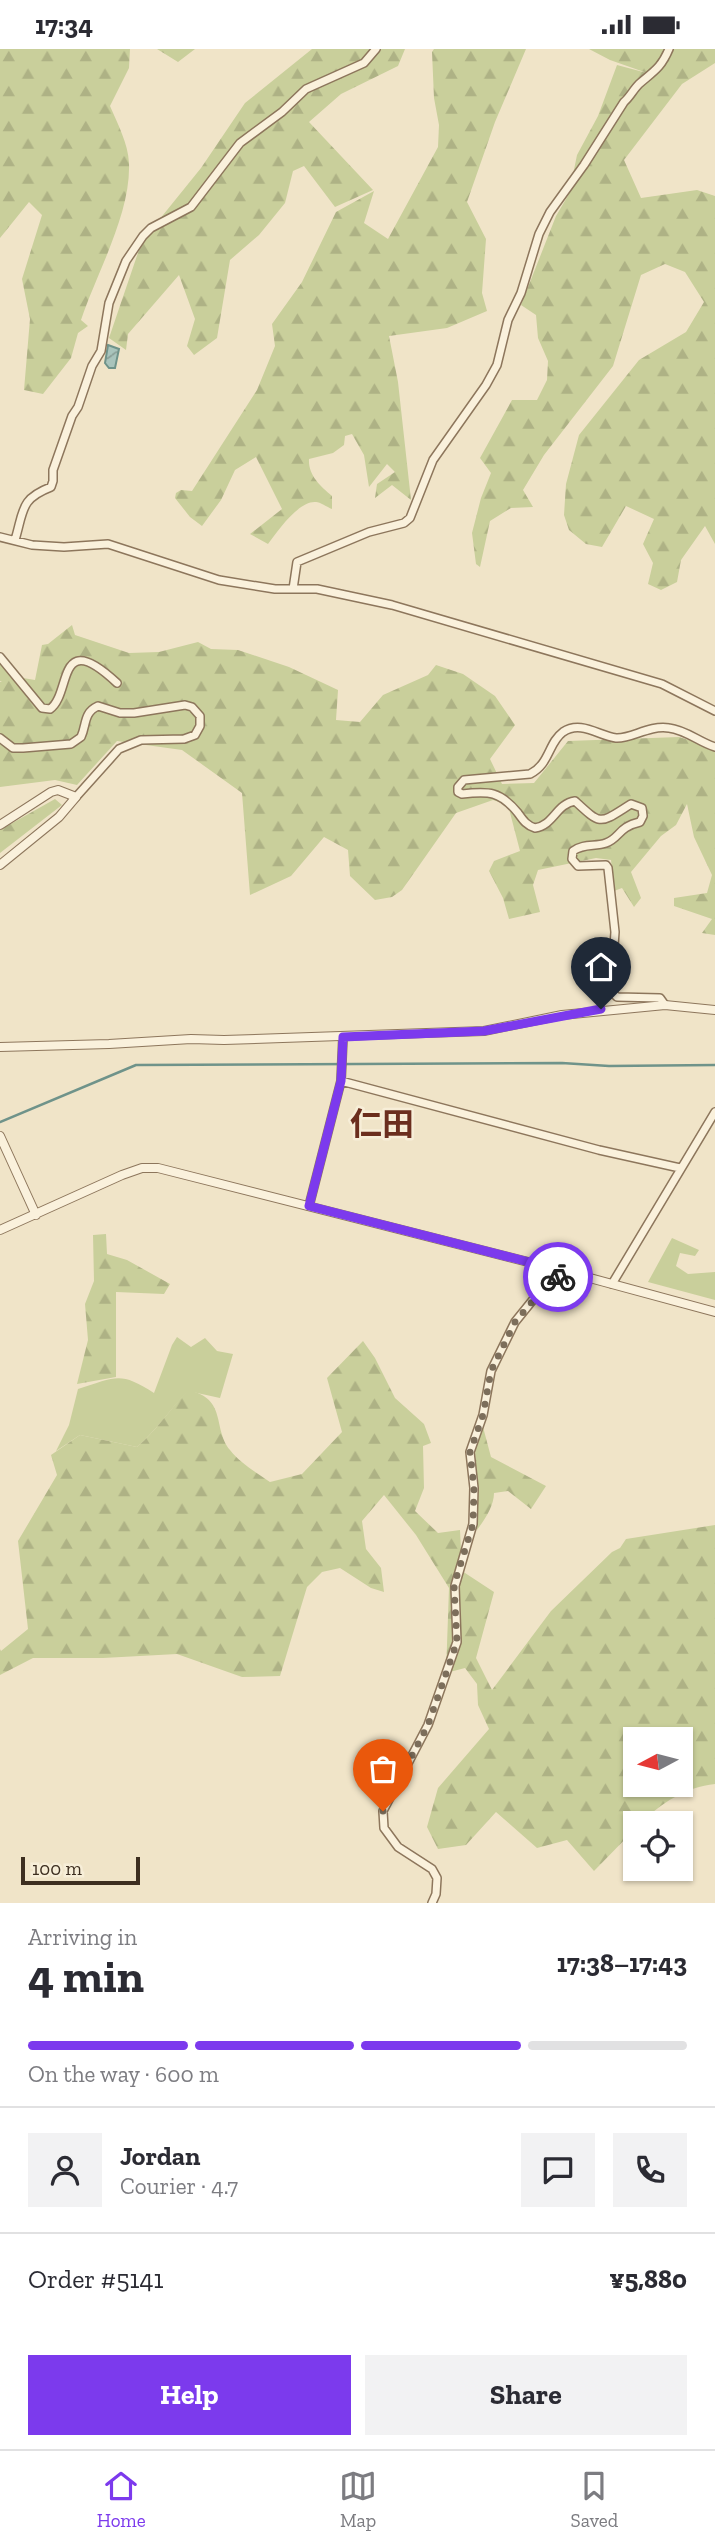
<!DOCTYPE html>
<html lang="en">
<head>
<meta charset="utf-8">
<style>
	body { margin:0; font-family:"Zilla Slab","Noto Sans JP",serif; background:#f2f2f3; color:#2b2b33; height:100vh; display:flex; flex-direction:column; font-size:26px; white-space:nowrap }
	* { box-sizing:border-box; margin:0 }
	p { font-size:23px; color:#7c7c81 }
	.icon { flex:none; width:38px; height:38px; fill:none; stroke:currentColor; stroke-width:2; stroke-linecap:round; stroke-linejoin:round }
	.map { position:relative; height:1854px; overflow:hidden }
	.side { display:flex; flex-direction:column; background:#fff; flex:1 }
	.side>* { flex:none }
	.needle { width:46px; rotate:263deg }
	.controls { position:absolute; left:623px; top:1678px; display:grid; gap:14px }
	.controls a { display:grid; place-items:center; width:70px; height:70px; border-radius:0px; background:#fff; box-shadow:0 2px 5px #0004; font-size:35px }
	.scale { position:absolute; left:21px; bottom:18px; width:119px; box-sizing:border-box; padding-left:7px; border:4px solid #3d2e20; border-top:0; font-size:19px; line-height:24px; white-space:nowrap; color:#3d2e20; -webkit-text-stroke:5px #f7eed8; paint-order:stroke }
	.pin { position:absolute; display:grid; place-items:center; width:60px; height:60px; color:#fff; margin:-72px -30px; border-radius:50% 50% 50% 0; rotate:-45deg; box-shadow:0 0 7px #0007 }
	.pin .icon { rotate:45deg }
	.courier { position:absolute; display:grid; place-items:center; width:70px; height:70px; margin:-35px; border:5px solid #7c3aed; border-radius:50%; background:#fff; color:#222; box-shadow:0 2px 9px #0007 }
	.head em { font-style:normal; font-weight:700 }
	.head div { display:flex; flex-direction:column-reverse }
	.head { display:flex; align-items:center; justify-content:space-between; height:119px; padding:0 28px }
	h1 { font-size:46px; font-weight:700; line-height:52px }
	.bar { display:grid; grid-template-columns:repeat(4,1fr); gap:10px 7px; align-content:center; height:84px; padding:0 28px }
	.bar i { height:9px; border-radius:5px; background:#e1e1e2 }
	.bar .on { background:#7c3aed }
	.bar p { grid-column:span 4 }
	.line { display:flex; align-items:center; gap:18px; padding:0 28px; border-top:2px solid #e1e1e2 }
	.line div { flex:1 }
	.round { display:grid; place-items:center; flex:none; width:74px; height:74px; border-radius:0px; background:#f2f2f3 }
	.primary-button { display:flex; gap:14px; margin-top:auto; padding:14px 28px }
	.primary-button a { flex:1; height:80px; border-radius:0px; background:#7c3aed; color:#fff; font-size:28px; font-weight:700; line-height:80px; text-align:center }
	.primary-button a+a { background:#f2f2f3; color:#2b2b33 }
	.status { display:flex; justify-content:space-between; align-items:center; height:49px; padding:0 35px; background:#fff; direction:ltr }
	.status svg { height:19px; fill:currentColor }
	.tabs { display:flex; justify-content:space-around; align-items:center; height:98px; border-top:2px solid #e1e1e2; background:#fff; font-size:19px; color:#7c7c81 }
	.tabs a { display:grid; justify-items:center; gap:4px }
	.tabs .on { color:#7c3aed }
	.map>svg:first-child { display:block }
	.green { fill:#c9cf9b }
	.forest { fill:url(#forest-firs); fill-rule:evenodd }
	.water { fill:url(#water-waves); stroke:#6f938a; stroke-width:2 }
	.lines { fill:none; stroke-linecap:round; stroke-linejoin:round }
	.stream { stroke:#6f938a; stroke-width:2.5 }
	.minor-casing { stroke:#8d765c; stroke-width:10 }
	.tertiary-casing { stroke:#8d765c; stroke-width:10 }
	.minor { stroke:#faf1dc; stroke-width:7 }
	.tertiary { stroke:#faf1dc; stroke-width:8 }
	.done { stroke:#7c6e5b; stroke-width:7; stroke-dasharray:0 12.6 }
	.route { stroke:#7c3aed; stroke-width:9 }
	.labels { text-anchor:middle; stroke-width:5; stroke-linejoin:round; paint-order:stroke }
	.quarter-label { font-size:32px; font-weight:bold; fill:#6b2e1e; stroke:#f7eed8 }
</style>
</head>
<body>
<div class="status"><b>17:34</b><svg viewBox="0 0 49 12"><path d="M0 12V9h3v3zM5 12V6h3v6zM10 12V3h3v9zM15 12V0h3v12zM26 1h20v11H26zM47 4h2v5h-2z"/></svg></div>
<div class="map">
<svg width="715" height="1854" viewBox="0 0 715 1854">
	<defs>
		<pattern id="forest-firs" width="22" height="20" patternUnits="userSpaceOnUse" patternTransform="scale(1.75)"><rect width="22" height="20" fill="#c9cf9b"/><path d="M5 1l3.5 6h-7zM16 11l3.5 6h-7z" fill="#aeb285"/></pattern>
		<pattern id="water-waves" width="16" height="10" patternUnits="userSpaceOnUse" patternTransform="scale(1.75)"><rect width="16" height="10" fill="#a9c4bc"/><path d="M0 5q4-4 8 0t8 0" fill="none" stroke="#8ba098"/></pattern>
	</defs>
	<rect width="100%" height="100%" fill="#f0e4c8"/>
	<path class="green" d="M672,1189L699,1201L695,1207L680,1204L676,1217L688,1225L715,1223V1251L648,1233Z
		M177,1288L191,1298L205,1289L217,1302L233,1305L220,1349L188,1342C170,1360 157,1381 137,1398L80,1386L56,1402L69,1376L78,1340C116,1328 120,1322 154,1344L172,1296Z"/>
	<path class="forest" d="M0,0H130L129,19L110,57C118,76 128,94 129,114C131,165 97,223 81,271L88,277L78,284L71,309L43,345L24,341L30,270L22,230L42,166L29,153L0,189Z
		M157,0H195L178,13Z
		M312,0H405L398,17L341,45L309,73L373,141L335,158L304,117L293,122L285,154L259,186L230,211L217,289L194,306L187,297L195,270L179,226L128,285L126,301L109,289L142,192L201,119L245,54Z
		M434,0H526L495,73L467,153L486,190L482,244L487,262L447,279L389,287L398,333L411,451L392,436L375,449L377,435L395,423L387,415L369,438L364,406L352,385L345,387L344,396L333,404L309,410C308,426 320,437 332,447V460C327,458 320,453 316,453C299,451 277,483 268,495L250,485L282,460L256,408L235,421L221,451L202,477L190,468L175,449L176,444L181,441L192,442L257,341L275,297L272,275L302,233L336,163L374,142L364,174L388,190L438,98L439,76L434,49L432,3Z
		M589,0H715V14L682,35L624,111L641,149L697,141L715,147V495L705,477L681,511L677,533L661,541L648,535L653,514L643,495L654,470L626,457L602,498L586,495L569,481L564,466L566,435L579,386L639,311L686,283L704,253L685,223L665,215L641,226L613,317L544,406L523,441L533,458L511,459L490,472L480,518L476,515L472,484L481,449L491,424L480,409L512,351H537L547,331L548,312L538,289L536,266L521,256L556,167L569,145L577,106L598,67L617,16L647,24L610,11Z
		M72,576L75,586L129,604L159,603L198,593L211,600L238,601L289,618L338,641L336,671L360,673L383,646L428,626L436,616L463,625L495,647L515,676L490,710L502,735L534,734L568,692L679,688L715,699V886L702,884L712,870L674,857V849L707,844L712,826L694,788L687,755L676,776L661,787L631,823L641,849L634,858L622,839L614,842L611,811L596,809L538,821L533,836L540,863L509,870L503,849L489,822L494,812L520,802L508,756L493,751L456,764L402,841L392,848L375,851L350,827L348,801L324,788L291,827L250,846L242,744L182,701L117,692L77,736L55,731L0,738V633L2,632H0V614L11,627L35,631L42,596L48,595Z
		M55,750L62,756L0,804V781Z
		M106,1185L107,1205L127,1211L170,1235L164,1245L116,1243V1328L77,1335L88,1291L85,1255L94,1232L93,1186Z
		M363,1292L375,1309L395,1349L424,1375L431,1394L423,1397L424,1439L415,1462L438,1484L460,1481L462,1522L494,1543L476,1609L492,1641L551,1562L612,1503L620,1499L626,1490L715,1476V1735C686,1738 661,1754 641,1774H635V1780L594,1822L567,1791L537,1799L496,1763L466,1796L438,1800L427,1778L438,1739L489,1680L478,1656L477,1635L465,1619L446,1624L449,1539L416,1486L384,1446L362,1472L366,1500L381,1519L384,1543L371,1539L340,1519L322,1523L307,1538L280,1627L242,1628L177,1605L103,1609H33L0,1626V1600L1,1602L28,1580L18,1492L57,1426L51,1406L80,1386L137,1398C157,1381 170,1360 188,1341C228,1350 212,1379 230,1401C240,1414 257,1424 270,1433L302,1425L342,1383L327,1329ZM635,1690H681V1736H635Z
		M483,1378L491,1408L546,1437L531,1460L508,1442L494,1444C494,1457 485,1470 477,1481L475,1397Z"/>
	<path class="water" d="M108,296L119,300L115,319H109L105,314Z"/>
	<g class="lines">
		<path class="stream" d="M0,1073L136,1016L562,1014L609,1017L715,1016"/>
		<g class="minor-casing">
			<path id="minor" d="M0,488L32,496L64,498L108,495L219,531L275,540H317L392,556L662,635L715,662
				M15,491C24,461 20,450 51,438L53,432V421L72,367L78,358L92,317L101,302L109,254L126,212L143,187L151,179L191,158L240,94L282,63L306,40L364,14L376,0
				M293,540L297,513L369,483L404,474L410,469L433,411L486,336L497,316L508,271L521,244L539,185L550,163L584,116L624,53C630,48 633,41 639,35C654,22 661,19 669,0
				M0,608L42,659L50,660C72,645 56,577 117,634
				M0,689L13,699H23L71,695L81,688C87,675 83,664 98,657L120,664H134L185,656L192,658L200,667V677L195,686L184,690L141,691L119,700L76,748
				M665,956L660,949L617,948L613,944L611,938L615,883L608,819L606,816L578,817L572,810L573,802C584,794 595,798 606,794C620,789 618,778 640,773L643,767L642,759L631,755C599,775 602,777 575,752C556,755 554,776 535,779C526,776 523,771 518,764C500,742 489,742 462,745L458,743V738L464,731L530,725C550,715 548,694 563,683C581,671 599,687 616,689C632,690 648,676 669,679C686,681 699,693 715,698
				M341,1032L599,1101L680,1119
				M309,1157L341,1032L343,988
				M612,1235L715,1063
				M432,1854L436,1845L437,1829L432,1820L398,1798L384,1779L383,1762L428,1676L457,1593L455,1537L473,1475L474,1439L470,1403L483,1366L491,1322L515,1273L536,1247L564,1222"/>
		</g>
		<g class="tertiary-casing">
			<path id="tertiary" d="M0,776L51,743L58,741L76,748L59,768L0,816
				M0,998L109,995L191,990L224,991L484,982L562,966L665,956L715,961
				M0,1087L36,1166
				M0,1181L122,1126L142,1119H158L564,1222L715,1263"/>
		</g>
		<use href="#minor" class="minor"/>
		<use href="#tertiary" class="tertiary"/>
	</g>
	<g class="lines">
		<path class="done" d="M383,1762L428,1676L457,1593L454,1536L473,1475L474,1439L470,1403L483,1366L491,1322L515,1273L537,1247L558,1228"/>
		<path class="route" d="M558,1228L564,1222L309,1157L341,1032L343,988L484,982L601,960"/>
	</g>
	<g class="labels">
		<g class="quarter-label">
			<text x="382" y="1086">仁田</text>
		</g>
	</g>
</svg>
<div class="controls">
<a><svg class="needle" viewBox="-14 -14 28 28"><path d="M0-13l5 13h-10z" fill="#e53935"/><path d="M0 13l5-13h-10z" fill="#7c7c81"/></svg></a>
<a><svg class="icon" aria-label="locate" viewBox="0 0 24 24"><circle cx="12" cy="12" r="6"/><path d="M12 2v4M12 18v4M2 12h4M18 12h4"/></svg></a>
</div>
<div class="scale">100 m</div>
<div class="pin" style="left:383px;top:1762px;background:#ea580c"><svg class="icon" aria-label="bag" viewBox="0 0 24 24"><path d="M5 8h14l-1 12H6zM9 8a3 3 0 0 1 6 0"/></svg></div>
<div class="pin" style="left:601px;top:960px;background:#1f2937"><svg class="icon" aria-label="home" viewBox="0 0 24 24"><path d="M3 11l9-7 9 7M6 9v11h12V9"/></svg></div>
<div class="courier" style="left:558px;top:1228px"><svg class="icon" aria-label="bike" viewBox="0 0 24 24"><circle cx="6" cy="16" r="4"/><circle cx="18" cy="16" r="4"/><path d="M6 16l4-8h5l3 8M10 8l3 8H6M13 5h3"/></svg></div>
</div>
<section class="side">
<div class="head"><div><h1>4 min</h1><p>Arriving in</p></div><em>17:38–17:43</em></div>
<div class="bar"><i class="on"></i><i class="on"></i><i class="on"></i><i></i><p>On the way · 600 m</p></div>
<div class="line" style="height:126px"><a class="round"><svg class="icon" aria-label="person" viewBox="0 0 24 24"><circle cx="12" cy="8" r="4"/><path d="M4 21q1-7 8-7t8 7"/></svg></a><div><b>Jordan</b><p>Courier · 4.7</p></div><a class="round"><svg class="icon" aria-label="chat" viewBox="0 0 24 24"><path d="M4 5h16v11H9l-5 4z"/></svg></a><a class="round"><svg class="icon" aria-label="phone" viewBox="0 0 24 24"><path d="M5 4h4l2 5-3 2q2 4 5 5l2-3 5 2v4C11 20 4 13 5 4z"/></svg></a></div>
<div class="line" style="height:91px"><div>Order #5141</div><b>¥5,880</b></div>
<div class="primary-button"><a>Help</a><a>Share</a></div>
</section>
<nav class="tabs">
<a class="on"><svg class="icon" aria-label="home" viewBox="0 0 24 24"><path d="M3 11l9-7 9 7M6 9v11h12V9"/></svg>Home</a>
<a><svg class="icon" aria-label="map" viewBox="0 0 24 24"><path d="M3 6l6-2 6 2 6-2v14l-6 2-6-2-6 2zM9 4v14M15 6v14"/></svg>Map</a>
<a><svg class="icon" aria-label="saved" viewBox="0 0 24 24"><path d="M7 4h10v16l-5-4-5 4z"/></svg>Saved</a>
</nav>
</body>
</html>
